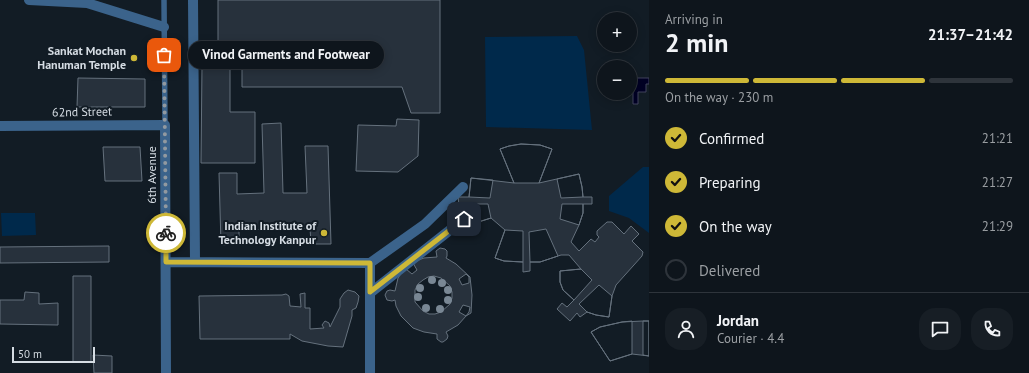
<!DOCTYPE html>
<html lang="en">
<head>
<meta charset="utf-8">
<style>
	body { margin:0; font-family:"PT Sans",sans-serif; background:#171e25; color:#f1f3f6; height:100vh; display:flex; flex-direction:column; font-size:15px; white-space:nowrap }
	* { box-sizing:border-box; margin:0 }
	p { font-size:13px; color:#9b9fa3 }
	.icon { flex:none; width:22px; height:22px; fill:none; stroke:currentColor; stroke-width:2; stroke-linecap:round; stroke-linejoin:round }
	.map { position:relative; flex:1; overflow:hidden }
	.sheet { display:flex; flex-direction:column; background:#0e151c; width:380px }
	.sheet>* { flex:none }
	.buttons { position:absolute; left:597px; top:12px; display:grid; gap:8px }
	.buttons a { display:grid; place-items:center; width:40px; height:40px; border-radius:50%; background:#0e151c; box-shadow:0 2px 10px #0003,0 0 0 1px #2e343b; font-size:20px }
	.scale { position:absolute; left:12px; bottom:10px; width:83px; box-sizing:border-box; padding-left:4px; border:2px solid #d5dce3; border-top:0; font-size:11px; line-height:14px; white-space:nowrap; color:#d5dce3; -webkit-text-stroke:3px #121c25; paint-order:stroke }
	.pin { position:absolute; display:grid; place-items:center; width:34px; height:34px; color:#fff; margin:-17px; border-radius:8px; box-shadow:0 2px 6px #0006 }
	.courier { position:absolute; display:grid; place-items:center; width:40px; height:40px; margin:-20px; border:3px solid #ceb837; border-radius:50%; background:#fff; color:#222; box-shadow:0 1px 5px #0007 }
	.bubble { position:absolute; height:28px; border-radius:14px; background:#0e151c; box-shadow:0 2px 10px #0003,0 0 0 1px #2e343b; font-size:13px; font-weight:700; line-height:28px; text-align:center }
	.head em { font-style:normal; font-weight:700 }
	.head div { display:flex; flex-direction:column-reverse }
	.head { display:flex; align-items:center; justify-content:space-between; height:68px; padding:0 16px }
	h1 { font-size:26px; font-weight:700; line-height:30px }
	.bar { display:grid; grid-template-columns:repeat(4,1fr); gap:6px 4px; align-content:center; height:48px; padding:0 16px }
	.bar i { height:5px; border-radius:3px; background:#2e343b }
	.bar .active { background:#ceb837 }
	.bar p { grid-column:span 4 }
	.line { display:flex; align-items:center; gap:10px; padding:0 16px; border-top:1px solid #2e343b }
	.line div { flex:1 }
	.round { display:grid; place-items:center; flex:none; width:42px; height:42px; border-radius:16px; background:#171e25 }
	ol { padding:0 16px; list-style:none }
	li { display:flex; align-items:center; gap:12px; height:44px }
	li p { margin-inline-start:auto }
	li .icon { padding:4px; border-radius:50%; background:#ceb837; color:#111; stroke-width:4 }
	li:last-child { color:#9b9fa3 }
	li i { width:22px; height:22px; border:2px solid #2e343b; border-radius:50% }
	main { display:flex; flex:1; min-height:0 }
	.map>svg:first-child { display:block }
	.green { fill:#00294b }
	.water { fill:#000024; stroke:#40425d }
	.building { fill:#27313c; stroke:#65717d; fill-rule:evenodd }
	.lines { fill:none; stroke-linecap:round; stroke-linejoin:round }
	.service { stroke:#3b638b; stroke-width:5.5 }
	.minor { stroke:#3b638b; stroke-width:10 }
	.tree { fill:#798794 }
	.done { stroke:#9199a0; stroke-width:4; stroke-dasharray:0 7.2 }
	.route { stroke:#ceb837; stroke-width:5 }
	.poi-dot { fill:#ceb837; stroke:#121c25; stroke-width:1.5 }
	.labels { text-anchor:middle; stroke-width:4; stroke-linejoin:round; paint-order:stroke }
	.poi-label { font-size:12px; font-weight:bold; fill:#d5dce3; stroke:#121c25; text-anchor:end }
	.street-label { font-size:12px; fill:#d5dce3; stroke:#121c25 }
</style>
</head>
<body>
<main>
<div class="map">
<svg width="649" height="373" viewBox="0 0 649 373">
	<rect width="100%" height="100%" fill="#121c25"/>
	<path class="green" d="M577,36L584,50L592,130L486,127L485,37Z
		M643,167H649V233L629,218L609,211V196Z
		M1,213H35L36,235L2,236Z"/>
	<path class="water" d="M633,78H649V84H646V92H638V104H633Z"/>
	<path class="building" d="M218,0H440V113H411L402,87H242V54L218,44Z
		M202,66H230V112H255V163H201Z
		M78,78L145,79V107H77Z
		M397,119L419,120L418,156L398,172L356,171L358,125L396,126Z
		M281,123L283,193H307L305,146H328L331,244H311L310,228L239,230V244L221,245L219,173H237V194L264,193L262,124Z
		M521,144L540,145L552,149L539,183L579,174L582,187L583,197H592V204H583V213L579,225L571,242L579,251L591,239L595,242L599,237L597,235V231L607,222H612L624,234L631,226L639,234L632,241L643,252L642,256L616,285L612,296L609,317L596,315L587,312L580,317L577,313L570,321L557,309L562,303L567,307L574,300L563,290L560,282V271L581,269L569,255H561L540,262H530V271L523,272V262L504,261L495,258L505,230L491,218L472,224L469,214V204L459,205L458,197H469L471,178L514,183L500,149L509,146Z
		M521,144L540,145L552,149L539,183H514L500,149L509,146Z
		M103,147H140L142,181H105Z
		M579,174L582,187L583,197L561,198L557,179Z
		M471,178L493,180L490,198L469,197Z
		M469,204H488L491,218L472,224L469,214Z
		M562,204H583V213L579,225L560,219Z
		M546,229L558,256L540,262H530L529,232Z
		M505,230L523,231V262L504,261L495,258Z
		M109,246V262L0,263V247Z
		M440,248L445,249L447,251V256L446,258L456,264L470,277L472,295L471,313L466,316L458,325L446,332L448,336L447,339L443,342H441L437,339V334L424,332L413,328L401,316L396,306L395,300L392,301L387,300L385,295L387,291L390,290L395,291L398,278L408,264L424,258L437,257L436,251ZM413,263L417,270L412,274L406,269L408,265ZM466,274L469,277V283L462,285L459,279ZM434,276L441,278L450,286L452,292V298L450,304L441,312L435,314H429L423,311L415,302V290L418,284L423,280L428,277ZM463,305L470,307L469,312L466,316L459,312Z
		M581,269L592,280L574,300L563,290L560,282V271Z
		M73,276H91V362H73Z
		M599,285L612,296L609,317L596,315L587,312L579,304Z
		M348,290L355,292L359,296L358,302L356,308L352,310V316L343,347L328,346L302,341L290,334V339H200L199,296L282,295L286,294L289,296L290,306L301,307L300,294L305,293V308H310V329L324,328L322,325L325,321L329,323L330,327L340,307V299L344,293Z
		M25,292L39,293V304L58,303V325L0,324V300H24Z
		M632,321V354L610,361L591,332L600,327L622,322Z
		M643,321H649V356L632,354L610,361L591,332L600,327L622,322Z
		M643,321H649V356L643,355Z
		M93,355L112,356V373H94Z"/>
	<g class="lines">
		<path class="service" d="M164,0L165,125"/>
		<path class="minor" d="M29,0L87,3L164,27
			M193,0L195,262
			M0,126L165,125L166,373
			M166,262L370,263L425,224L463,187
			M370,293L464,219
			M370,373V263"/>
	</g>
	<g class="tree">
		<circle cx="432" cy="280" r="4"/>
		<circle cx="442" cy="283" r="4"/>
		<circle cx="420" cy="288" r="4"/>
		<circle cx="448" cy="290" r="4"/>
		<circle cx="418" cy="297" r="4"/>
		<circle cx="448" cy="300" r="4"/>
		<circle cx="426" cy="308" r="4"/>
		<circle cx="440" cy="309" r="4"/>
	</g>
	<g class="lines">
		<path class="done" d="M164,55L166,233"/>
		<path class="route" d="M166,233V262L370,263V292L464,219"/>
	</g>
	<g class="poi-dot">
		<circle cx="134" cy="58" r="4"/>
		<circle cx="324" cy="233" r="4"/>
	</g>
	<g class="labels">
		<g class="poi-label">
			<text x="126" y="55">Sankat Mochan<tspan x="126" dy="14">Hanuman Temple</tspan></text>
			<text x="316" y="230">Indian Institute of<tspan x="316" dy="14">Technology Kanpur</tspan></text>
		</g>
		<g class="street-label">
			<text transform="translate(82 112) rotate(-1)" y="4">62nd Street</text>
			<text transform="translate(152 175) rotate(-90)" y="4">6th Avenue</text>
		</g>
	</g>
</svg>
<div class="buttons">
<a>+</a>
<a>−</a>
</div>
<div class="scale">50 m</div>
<div class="pin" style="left:164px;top:55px;background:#ea580c"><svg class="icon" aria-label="bag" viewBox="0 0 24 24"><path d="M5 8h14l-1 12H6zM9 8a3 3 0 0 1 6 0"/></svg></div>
<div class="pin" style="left:464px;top:219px;background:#1f2937"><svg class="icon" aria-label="home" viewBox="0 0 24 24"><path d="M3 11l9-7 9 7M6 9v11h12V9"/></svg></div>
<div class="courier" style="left:166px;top:233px"><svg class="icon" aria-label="bike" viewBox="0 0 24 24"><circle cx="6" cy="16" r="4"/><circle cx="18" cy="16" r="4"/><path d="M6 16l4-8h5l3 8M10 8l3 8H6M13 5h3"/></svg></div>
<div class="bubble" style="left:188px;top:41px;width:196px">Vinod Garments and Footwear</div>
</div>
<section class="sheet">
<div class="head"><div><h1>2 min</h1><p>Arriving in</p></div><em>21:37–21:42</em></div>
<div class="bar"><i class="active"></i><i class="active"></i><i class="active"></i><i></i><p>On the way · 230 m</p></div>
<ol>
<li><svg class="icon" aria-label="check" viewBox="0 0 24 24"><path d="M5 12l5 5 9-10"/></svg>Confirmed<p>21:21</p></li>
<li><svg class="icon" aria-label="check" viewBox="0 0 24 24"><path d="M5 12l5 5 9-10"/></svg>Preparing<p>21:27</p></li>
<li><svg class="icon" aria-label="check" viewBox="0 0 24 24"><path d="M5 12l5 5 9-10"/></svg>On the way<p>21:29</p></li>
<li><i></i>Delivered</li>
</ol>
<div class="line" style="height:72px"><a class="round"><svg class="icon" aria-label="person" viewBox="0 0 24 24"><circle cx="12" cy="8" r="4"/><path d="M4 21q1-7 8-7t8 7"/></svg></a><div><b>Jordan</b><p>Courier · 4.4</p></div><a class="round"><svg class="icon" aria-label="chat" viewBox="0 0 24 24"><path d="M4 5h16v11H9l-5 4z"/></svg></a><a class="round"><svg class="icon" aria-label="phone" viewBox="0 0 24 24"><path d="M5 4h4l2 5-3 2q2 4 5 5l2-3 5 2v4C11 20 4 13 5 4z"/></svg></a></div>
</section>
</main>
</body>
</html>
